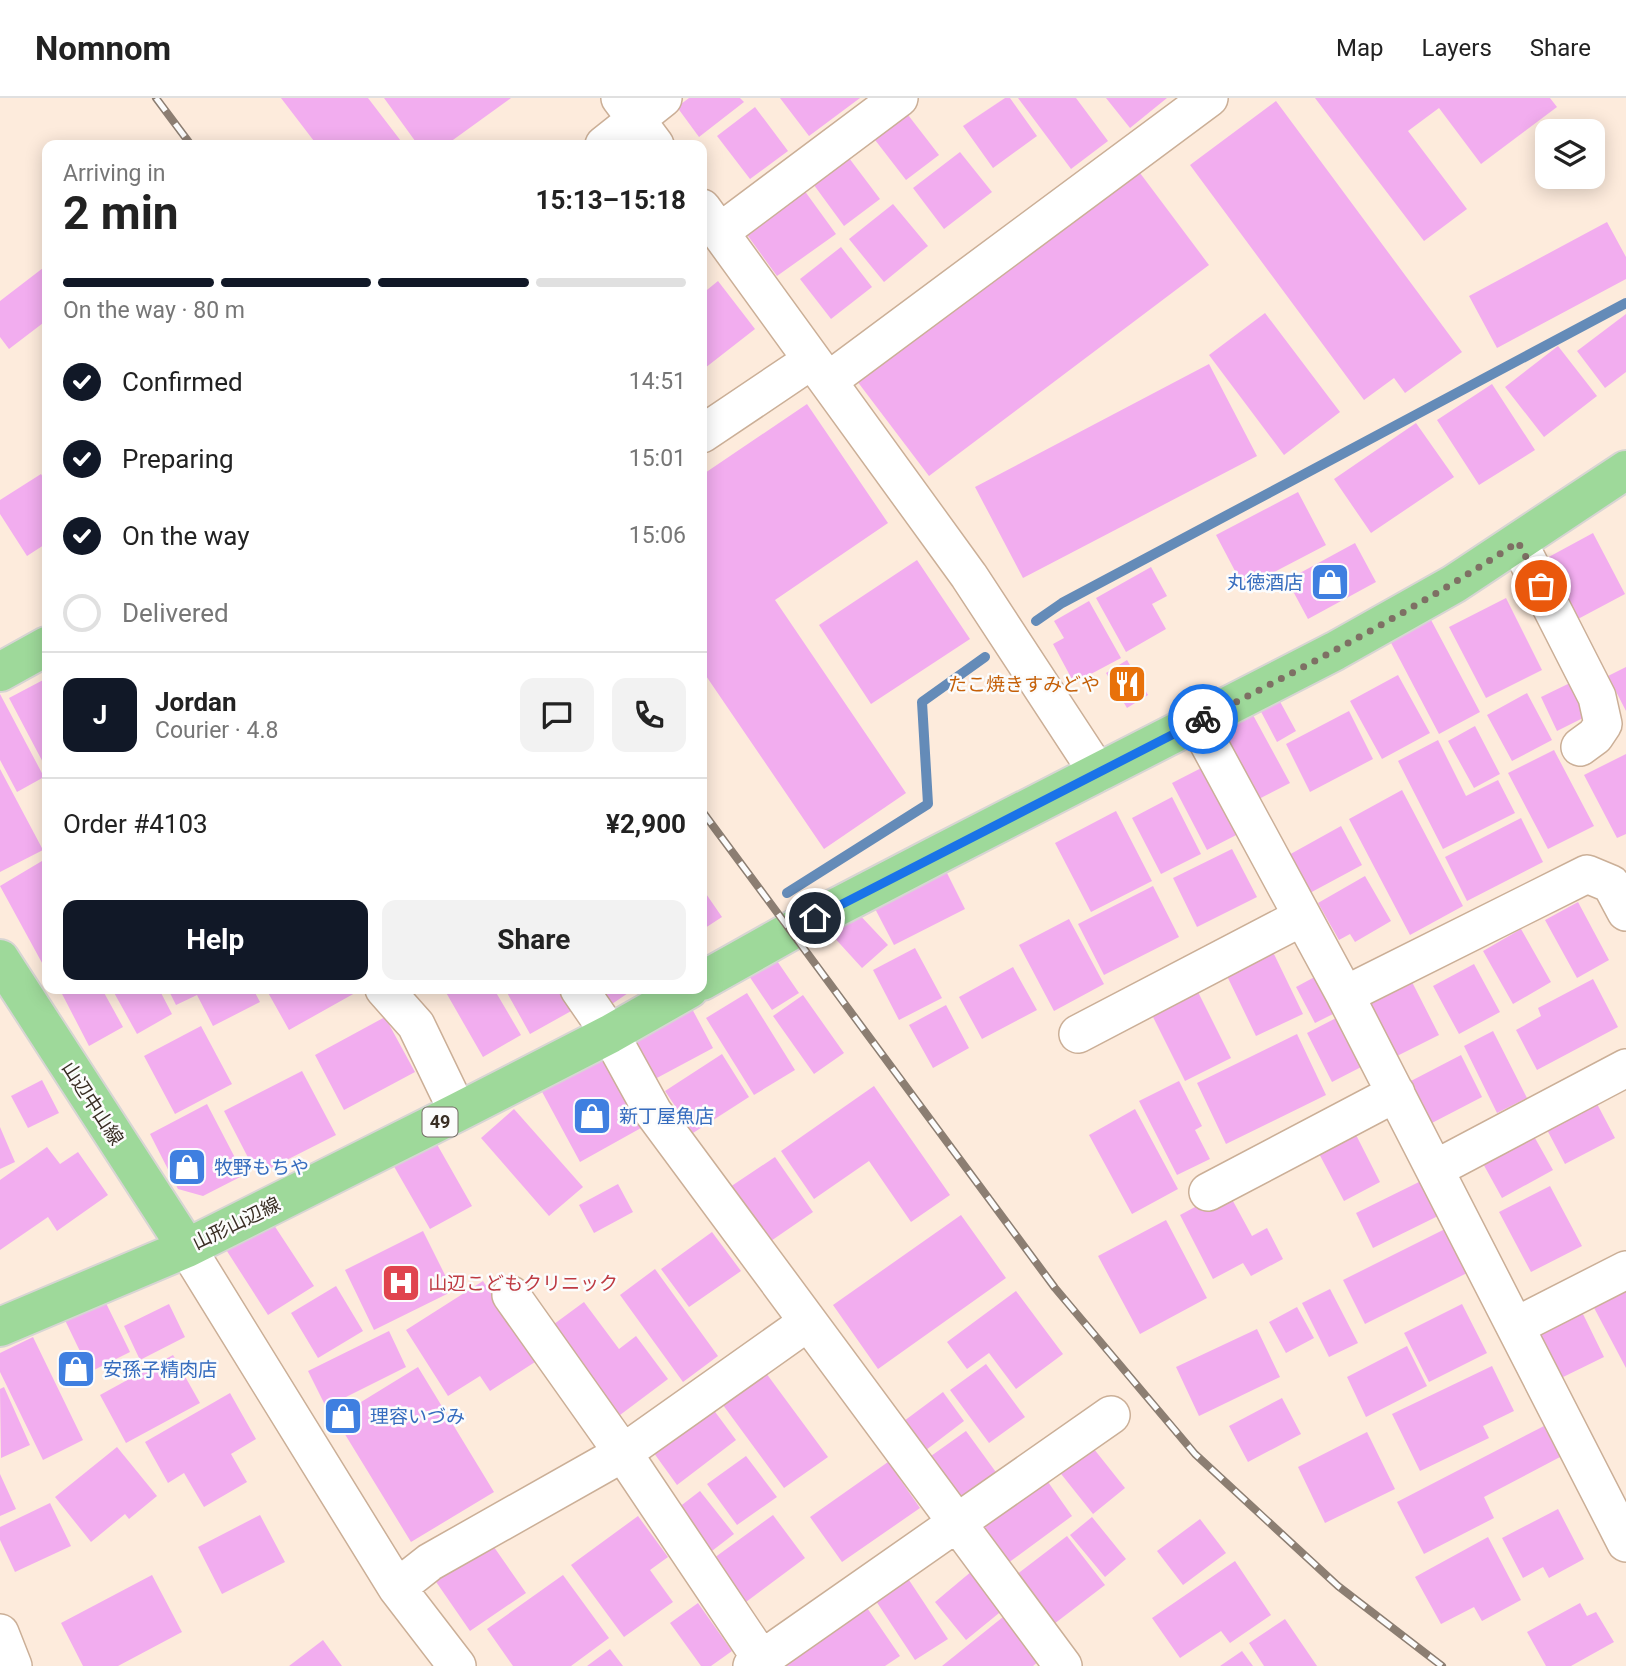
<!DOCTYPE html>
<html lang="en">
<head>
<meta charset="utf-8">
<style>
	body { margin:0; font-family:Roboto,"Noto Sans JP",sans-serif; background:#f2f2f2; color:#222; height:100vh; display:flex; flex-direction:column; font-size:26px; white-space:nowrap }
	* { box-sizing:border-box; margin:0 }
	p { font-size:23px; color:#767676 }
	.icon { flex:none; width:38px; height:38px; fill:none; stroke:currentColor; stroke-width:2; stroke-linecap:round; stroke-linejoin:round }
	.map { position:relative; flex:1; overflow:hidden }
	.side { position:absolute; left:42px; top:42px; width:665px; height:854px; display:flex; flex-direction:column; background:#fff; border-radius:14px; box-shadow:0 4px 18px #0003 }
	.side>* { flex:none }
	.fabs { position:absolute; left:1535px; top:21px; display:grid; gap:14px }
	.fabs a { display:grid; place-items:center; width:70px; height:70px; border-radius:14px; background:#fff; box-shadow:0 4px 18px #0003; font-size:35px }
	.pin { position:absolute; display:grid; place-items:center; width:60px; height:60px; color:#fff; margin:-30px; border:4px solid #fff; border-radius:50%; box-shadow:0 2px 7px #0007 }
	.courier { position:absolute; display:grid; place-items:center; width:70px; height:70px; margin:-35px; border:5px solid #1a73e8; border-radius:50%; background:#fff; color:#222; box-shadow:0 2px 9px #0007 }
	.head em { font-style:normal; font-weight:700 }
	.head div { display:flex; flex-direction:column-reverse }
	.head { display:flex; align-items:center; justify-content:space-between; height:119px; padding:0 21px }
	h1 { font-size:46px; font-weight:700; line-height:52px }
	.bar { display:grid; grid-template-columns:repeat(4,1fr); gap:10px 7px; align-content:center; height:84px; padding:0 21px }
	.bar i { height:9px; border-radius:5px; background:#e0e0e0 }
	.bar .active { background:#111827 }
	.bar p { grid-column:span 4 }
	.line { display:flex; align-items:center; gap:18px; padding:0 21px; border-top:2px solid #e0e0e0 }
	.line div { flex:1 }
	.round { display:grid; place-items:center; flex:none; width:74px; height:74px; border-radius:14px; background:#f2f2f2 }
	ol { padding:0 21px; list-style:none }
	li { display:flex; align-items:center; gap:21px; height:77px }
	li p { margin-inline-start:auto }
	li .icon { padding:7px; border-radius:50%; background:#111827; color:#fff; stroke-width:4 }
	li:last-child { color:#767676 }
	li i { width:38px; height:38px; border:4px solid #e0e0e0; border-radius:50% }
	.action { display:flex; gap:14px; margin-top:auto; padding:14px 21px }
	.action a { flex:1; height:80px; border-radius:14px; background:#111827; color:#fff; font-size:28px; font-weight:700; line-height:80px; text-align:center }
	.action a+a { background:#f2f2f2; color:#222 }
	header { display:flex; align-items:center; gap:42px; box-sizing:border-box; height:98px; padding:0 35px; background:#fff; border-bottom:2px solid #e0e0e0 }
	header strong { font-size:33px }
	nav { display:flex; gap:38px; margin-inline-start:auto; font-size:24px }
	.map>svg:first-child { display:block }
	.lines { fill:none; stroke-linecap:round; stroke-linejoin:round }
	.stream { stroke:#648bb8; stroke-width:10 }
	.building { fill:#f2adef }
	.minor-casing { stroke:#cbaf97; stroke-width:40 }
	.major-casing { stroke:#d7d5d3; stroke-width:42 }
	.minor { stroke:#fff; stroke-width:37 }
	.major { stroke:#9ed99a; stroke-width:38 }
	.rail-casing { stroke:#8c7e72; stroke-width:8 }
	.rail { stroke:#fcfcfc; stroke-width:5; stroke-dasharray:16; stroke-linecap:butt }
	.done { stroke:#7e7064; stroke-width:7; stroke-dasharray:0 12.6 }
	.route { stroke:#1a73e8; stroke-width:9 }
	.labels { text-anchor:middle; stroke-width:5; stroke-linejoin:round; paint-order:stroke }
	.shield { fill:#fcfcfc; stroke:#746c65; stroke-width:2 }
	.shield-label { font-size:18px; font-weight:bold; fill:#392e24 }
	.shop-label { font-size:19px; fill:#366cbe; stroke:#fcfcfc; text-anchor:start }
	.food-label { font-size:19px; fill:#c56008; stroke:#fcfcfc; text-anchor:end }
	.street-label { font-size:19px; fill:#392e24; stroke:#fcfcfc }
	.health-label { font-size:19px; fill:#be3a42; stroke:#fcfcfc; text-anchor:start }
</style>
</head>
<body>
<header>
<strong>Nomnom</strong>
<nav><a>Map</a><a>Layers</a><a>Share</a></nav>
</header>
<div class="map">
<svg width="1626" height="1568" viewBox="0 0 1626 1568">
	<rect width="100%" height="100%" fill="#fdebdc"/>
	<g class="lines">
		<path class="stream" d="M1036,523L1062,505L1626,205
			M787,795L928,706L922,604L985,559"/>
	</g>
	<path class="building" d="M281,0H368L404,47H317Z
		M384,0H511L446,47H418Z
		M689,0H740L744,4L699,39L677,9Z
		M780,0H860L809,38Z
		M1005,0H1010L1037,38L993,70L963,28Z
		M1018,0H1076L1108,43L1071,71Z
		M1106,0H1167L1130,30Z
		M1315,0H1550L1557,9L1481,66L1439,10L1408,33L1467,111L1424,143Z
		M1276,3L1462,254L1405,295L1394,280L1364,302L1190,67Z
		M755,9L788,53L750,81L717,38Z
		M905,13L939,57L906,82L872,38Z
		M960,54L992,94L944,131L913,90Z
		M846,56L880,101L844,128L811,83Z
		M1137,71L1209,167L929,378L857,283Z
		M804,92L836,136L777,178L745,134Z
		M893,106L928,148L884,184L849,141Z
		M1607,124L1626,159V181L1497,250L1469,198Z
		M841,149L872,189L831,221L800,181Z
		M43,170L47,175V222L9,251L0,239V203Z
		M718,183L755,231L705,270L702,266V196Z
		M1265,215L1340,314L1284,357L1209,257Z
		M1626,216V274L1605,290L1577,253Z
		M1558,248L1597,298L1544,339L1505,289Z
		M1209,266L1257,358L1023,480L975,389Z
		M1492,286L1535,352L1479,387L1437,322Z
		M807,306L888,425L775,502L906,695L824,751L702,572V377Z
		M1416,325L1454,379L1371,435L1334,381Z
		M41,376L47,386V445L27,458L0,416V402Z
		M1298,394L1326,447L1244,490L1216,437Z
		M1593,435L1625,496L1578,521L1545,461Z
		M1355,445L1376,484L1308,521L1287,482Z
		M917,462L970,541L871,606L819,527Z
		M1151,469L1167,498L1152,506L1166,531L1126,554L1096,500Z
		M1506,500L1542,572L1486,600L1449,529Z
		M1089,503L1121,560L1074,585L1053,546L1064,540L1054,523Z
		M1430,520L1480,614L1439,636L1389,541Z
		M1127,562L1148,597L1127,610L1106,575Z
		M1626,569V613L1608,578Z
		M1398,577L1430,635L1382,661L1350,603Z
		M45,581L47,585V672L9,600Z
		M1572,584L1589,617L1557,633L1541,599Z
		M1527,595L1552,642L1512,663L1487,617Z
		M0,596L44,679L17,694L0,662Z
		M1277,598L1296,633L1277,644L1258,608Z
		M1349,613L1373,661L1310,694L1286,646Z
		M1253,617L1290,685L1251,705L1215,638Z
		M1475,628L1500,676L1474,690L1448,643Z
		M1438,642L1466,698L1498,682L1515,715L1443,751L1398,663Z
		M1554,652L1594,728L1548,751L1508,675Z
		M1626,656V736L1617,740L1584,677Z
		M1211,665L1246,732L1207,752L1172,685Z
		M0,671L43,752L0,774Z
		M1402,692L1463,808L1410,837L1349,721Z
		M1172,699L1201,756L1161,776L1132,720Z
		M1116,713L1152,783L1091,814L1055,745Z
		M1521,720L1543,764L1467,803L1445,759Z
		M1341,728L1362,767L1308,796L1287,758Z
		M1232,751L1257,799L1197,829L1173,780Z
		M47,760V874L0,788Z
		M944,769L965,811L894,847L872,805Z
		M1365,778L1391,823L1355,844L1350,836L1339,842L1318,805Z
		M1153,788L1179,839L1104,877L1078,826Z
		M702,790L722,819L702,832Z
		M1578,804L1609,862L1577,880L1545,822Z
		M856,813L888,847L862,870L831,836Z
		M1069,821L1104,886L1054,913L1019,847Z
		M1521,831L1551,884L1513,906L1483,853Z
		M915,850L942,900L899,922L873,872Z
		M1273,854L1303,916L1256,938L1226,876Z
		M773,857L799,895L772,912L747,875Z
		M1474,866L1500,914L1459,936L1433,888Z
		M1013,869L1037,912L982,941L959,899Z
		M1322,875L1341,912L1315,925L1296,889Z
		M1593,881L1618,929L1537,972L1516,932L1541,918L1538,910Z
		M1412,884L1439,937L1397,958L1369,906Z
		M1195,888L1231,960L1185,983L1149,911Z
		M62,891H102L123,929L89,948L60,892Z
		M112,891H159L172,916L137,936Z
		M168,891H253L260,904L213,928L197,897L176,907Z
		M266,891H352L355,895L289,932Z
		M444,891H494L521,937L483,959Z
		M505,891H561L573,912L530,936Z
		M592,891H634L606,910Z
		M747,895L795,972L754,997L706,920Z
		M803,897L844,955L814,976L773,918Z
		M690,907L713,950L655,981L632,939Z
		M946,907L969,950L933,970L909,927Z
		M1340,918L1365,967L1332,984L1307,935Z
		M385,919L415,974L344,1012L315,957Z
		M201,928L232,986L175,1016L144,958Z
		M1493,933L1527,1000L1497,1015L1464,948Z
		M1297,936L1326,997L1226,1046L1197,985Z
		M722,956L749,999L693,1035L665,993Z
		M600,957L641,1030L580,1064L540,990Z
		M1461,957L1482,999L1430,1026L1409,984Z
		M302,973L336,1037L257,1077L224,1013Z
		M42,982L59,1015L28,1030L11,998Z
		M1179,983L1202,1028L1195,1032L1210,1061L1177,1077L1139,1003Z
		M874,988L950,1097L911,1124L869,1063L814,1101L781,1053Z
		M1595,1002L1615,1040L1565,1066L1545,1028Z
		M207,1006L244,1077L203,1098L178,1091L150,1036Z
		M514,1011L583,1089L549,1118L481,1040Z
		M1135,1011L1178,1091L1132,1116L1089,1037Z
		M0,1029L15,1064L0,1071Z
		M1353,1031L1380,1084L1344,1103L1316,1050Z
		M1531,1033L1553,1072L1502,1100L1481,1062Z
		M434,1041L472,1108L430,1131L392,1065Z
		M47,1049L60,1066L78,1054L108,1097L57,1133L48,1119L0,1152V1082Z
		M775,1059L813,1114L768,1145L730,1089Z
		M1421,1083L1438,1118L1373,1150L1356,1115Z
		M618,1086L633,1114L594,1135L579,1107Z
		M1550,1088L1582,1148L1531,1174L1499,1114Z
		M1227,1092L1252,1138L1267,1130L1283,1161L1251,1178L1243,1165L1213,1181L1180,1117Z
		M961,1117L1006,1180L878,1271L833,1207Z
		M270,1121L314,1188L268,1217L225,1150Z
		M1166,1122L1207,1200L1140,1236L1098,1158Z
		M1445,1131L1467,1175L1365,1226L1343,1182Z
		M423,1133L453,1193L374,1232L345,1172Z
		M712,1134L741,1173L689,1209L661,1171Z
		M655,1171L718,1258L683,1284L620,1197Z
		M483,1183L535,1264L490,1293L480,1278L448,1298L406,1232Z
		M336,1188L363,1233L318,1260L291,1215Z
		M1626,1188V1270L1592,1206Z
		M1330,1191L1358,1245L1329,1259L1302,1205Z
		M1016,1193L1063,1256L1016,1291L989,1255L967,1271L947,1244Z
		M102,1197L130,1254L90,1274L62,1216Z
		M584,1204L619,1251L636,1238L668,1281L616,1320L550,1229Z
		M169,1206L185,1239L140,1262L124,1228Z
		M1462,1206L1487,1255L1429,1284L1404,1235Z
		M1297,1209L1314,1240L1286,1255L1269,1224Z
		M1582,1214L1604,1259L1557,1282L1535,1238Z
		M1257,1231L1280,1279L1199,1318L1176,1269Z
		M389,1233L406,1269L326,1309L308,1273Z
		M33,1239L83,1342L43,1362L0,1274V1255Z
		M1407,1248L1427,1288L1366,1319L1347,1279Z
		M173,1257L200,1305L126,1345L100,1297Z
		M986,1266L1025,1319L989,1345L950,1292Z
		M1492,1268L1514,1313L1483,1328L1489,1340L1420,1373L1392,1316Z
		M418,1269L494,1394L411,1444L335,1320Z
		M766,1275L828,1359L784,1390L723,1307Z
		M4,1289L30,1347L1,1360L0,1291Z
		M943,1294L964,1323L926,1352L904,1323Z
		M230,1295L256,1341L231,1356L247,1384L204,1409L184,1375L168,1385L145,1344Z
		M1282,1300L1301,1336L1248,1364L1229,1328Z
		M710,1307L736,1342L677,1387L651,1351Z
		M1544,1328L1560,1359L1484,1399L1494,1420L1424,1456L1397,1404Z
		M966,1333L998,1377L964,1402L931,1358Z
		M1367,1334L1395,1391L1325,1425L1298,1369Z
		M1086,1341L1125,1390L1093,1416L1054,1367Z
		M117,1349L157,1398L129,1421L125,1416L91,1444L55,1399Z
		M746,1358L777,1399L737,1427L707,1386Z
		M888,1364L920,1410L842,1464L810,1419Z
		M1041,1374L1072,1418L1008,1465L976,1421Z
		M0,1376L16,1411L0,1418Z
		M700,1393L734,1436L708,1456L674,1413Z
		M50,1405L71,1448L15,1474L0,1442V1429Z
		M1558,1411L1584,1461L1549,1480L1543,1469L1523,1480L1502,1440Z
		M260,1417L285,1464L222,1496L198,1449Z
		M773,1417L805,1460L746,1504L714,1460Z
		M638,1418L668,1459L650,1472L673,1504L624,1539L571,1467Z
		M1092,1419L1126,1461L1105,1479L1070,1437Z
		M1200,1421L1226,1455L1183,1487L1157,1453Z
		M1067,1438L1105,1487L1054,1526L1016,1477Z
		M487,1439L526,1495L470,1533L432,1478Z
		M1488,1439L1521,1502L1482,1523L1474,1509L1441,1526L1415,1479Z
		M1235,1463L1271,1517L1230,1545L1221,1533L1180,1560L1152,1520Z
		M972,1473L1004,1511L966,1542L935,1504Z
		M152,1477L182,1534L118,1568H83L61,1525Z
		M563,1477L609,1540L571,1568H513L487,1531Z
		M907,1479L948,1541L915,1562L874,1500Z
		M863,1504L900,1558L885,1568H779Z
		M698,1505L732,1553L711,1568H701L670,1525Z
		M1580,1505L1587,1518L1596,1514L1614,1544L1571,1568H1546L1527,1534Z
		M1003,1519L1039,1563L1033,1568H942Z
		M1285,1521L1317,1568H1264L1249,1545Z
		M323,1542L342,1568H289Z
		M610,1551L623,1568H587Z
		M1242,1553L1253,1568H1220Z"/>
	<g class="lines">
		<g class="minor-casing">
			<path id="minor" d="M620,0L655,47
				M604,47L663,0
				M702,110L969,478L1098,675
				M720,134L899,0
				M828,283L1209,0
				M702,336L812,262
				M1518,444L1597,599L1603,626L1595,638L1580,649
				M1197,624L1345,897L1626,1445
				M384,891L416,927L458,1014
				M579,891L610,936L653,1014L1063,1568
				M1345,897L1587,776L1611,786L1626,814
				M1078,936L1302,819
				M1435,1071L1626,970
				M1208,1094L1396,995
				M187,1150L397,1490L457,1568
				M511,1197L623,1355L766,1568
				M1516,1228L1626,1172
				M397,1490L430,1464L623,1355L808,1224
				M0,1535L13,1568
				M752,1568L1111,1317"/>
		</g>
		<g class="major-casing">
			<path id="major" d="M0,574L47,548
				M0,861L187,1150
				M702,883L791,833L935,758L1335,553L1454,486L1626,372
				M0,1229L187,1150L458,1014L610,936L689,891"/>
		</g>
		<use href="#minor" class="minor"/>
		<use href="#major" class="major"/>
		<g class="rail-casing">
			<path id="rail" d="M156,0L191,47
				M702,713L1055,1190L1195,1356L1338,1488L1442,1568"/>
		</g>
		<use href="#rail" class="rail"/>
	</g>
	<g class="lines">
		<path class="done" d="M1203,621C1310,566 1417,511 1518,444L1541,488"/>
		<path class="route" d="M815,820L1203,621"/>
	</g>
	<defs>
		<g id="shop-square" transform="scale(2.0125)"><rect x="-9" y="-9" width="18" height="18" rx="4" fill="#3f7fe0" stroke="#fcfcfc"/><path d="M-5-2.5h2.3a2.7 3.5 0 0 1 5.4 0H5L5.5 6h-11ZM-1.5-2.5h3a1.5 2.3 0 0 0-3 0Z" fill="#fff"/></g>
		<g id="restaurant-square" transform="scale(2.0125)"><rect x="-9" y="-9" width="18" height="18" rx="4" fill="#e8710a" stroke="#fcfcfc"/><path d="M-5-6h1v4h1v-4h1v4h1v-4h1v5L-1.5 .5V6h-2V.5L-5-1ZM5-6V6H3V1.5H1.5Q1.5-4 5-6Z" fill="#fff"/></g>
		<g id="hospital-square" transform="scale(2.0125)"><rect x="-9" y="-9" width="18" height="18" rx="4" fill="#e0444e" stroke="#fcfcfc"/><path d="M-5-5h3v3.5h4V-5h3V5h-3V1.5h-4V5h-3Z" fill="#fff"/></g>
	</defs>
	<g fill-rule="evenodd">
		<use href="#shop-square" x="1330" y="484"/>
		<use href="#restaurant-square" x="1127" y="586"/>
		<use href="#shop-square" x="592" y="1018"/>
		<use href="#shop-square" x="187" y="1069"/>
		<use href="#hospital-square" x="401" y="1185"/>
		<use href="#shop-square" x="76" y="1271"/>
		<use href="#shop-square" x="343" y="1318"/>
	</g>
	<g class="labels">
		<rect class="shield" x="422.5" y="1009.5" width="35" height="29" rx="5"/>
		<g class="shield-label">
			<text x="440" y="1030">49</text>
		</g>
		<g class="shop-label">
			<text x="1303" y="491" text-anchor="end">丸徳酒店</text>
			<text x="619" y="1025">新丁屋魚店</text>
			<text x="214" y="1076">牧野もちや</text>
			<text x="103" y="1278">安孫子精肉店</text>
			<text x="370" y="1325">理容いづみ</text>
		</g>
		<g class="food-label">
			<text x="1100" y="593">たこ焼きすみどや</text>
		</g>
		<g class="street-label">
			<text transform="translate(93 1005) rotate(57)" y="7">山辺中山線</text>
			<text transform="translate(236 1125) rotate(-26)" y="7">山形山辺線</text>
		</g>
		<g class="health-label">
			<text x="428" y="1192">山辺こどもクリニック</text>
		</g>
	</g>
</svg>
<div class="fabs">
<a><svg class="icon" aria-label="layers" viewBox="0 0 24 24"><path d="M12 4l9 5-9 5-9-5zM3 14l9 5 9-5"/></svg></a>
</div>
<div class="pin" style="left:1541px;top:488px;background:#ea580c"><svg class="icon" aria-label="bag" viewBox="0 0 24 24"><path d="M5 8h14l-1 12H6zM9 8a3 3 0 0 1 6 0"/></svg></div>
<div class="pin" style="left:815px;top:820px;background:#1f2937"><svg class="icon" aria-label="home" viewBox="0 0 24 24"><path d="M3 11l9-7 9 7M6 9v11h12V9"/></svg></div>
<div class="courier" style="left:1203px;top:621px"><svg class="icon" aria-label="bike" viewBox="0 0 24 24"><circle cx="6" cy="16" r="4"/><circle cx="18" cy="16" r="4"/><path d="M6 16l4-8h5l3 8M10 8l3 8H6M13 5h3"/></svg></div>
<section class="side">
<div class="head"><div><h1>2 min</h1><p>Arriving in</p></div><em>15:13–15:18</em></div>
<div class="bar"><i class="active"></i><i class="active"></i><i class="active"></i><i></i><p>On the way · 80 m</p></div>
<ol>
<li><svg class="icon" aria-label="check" viewBox="0 0 24 24"><path d="M5 12l5 5 9-10"/></svg>Confirmed<p>14:51</p></li>
<li><svg class="icon" aria-label="check" viewBox="0 0 24 24"><path d="M5 12l5 5 9-10"/></svg>Preparing<p>15:01</p></li>
<li><svg class="icon" aria-label="check" viewBox="0 0 24 24"><path d="M5 12l5 5 9-10"/></svg>On the way<p>15:06</p></li>
<li><i></i>Delivered</li>
</ol>
<div class="line" style="height:126px"><b class="round" style="background:#111827;color:#fff">J</b><div><b>Jordan</b><p>Courier · 4.8</p></div><a class="round"><svg class="icon" aria-label="chat" viewBox="0 0 24 24"><path d="M4 5h16v11H9l-5 4z"/></svg></a><a class="round"><svg class="icon" aria-label="phone" viewBox="0 0 24 24"><path d="M5 4h4l2 5-3 2q2 4 5 5l2-3 5 2v4C11 20 4 13 5 4z"/></svg></a></div>
<div class="line" style="height:91px"><div>Order #4103</div><b>¥2,900</b></div>
<div class="action"><a>Help</a><a>Share</a></div>
</section>
</div>
</body>
</html>
